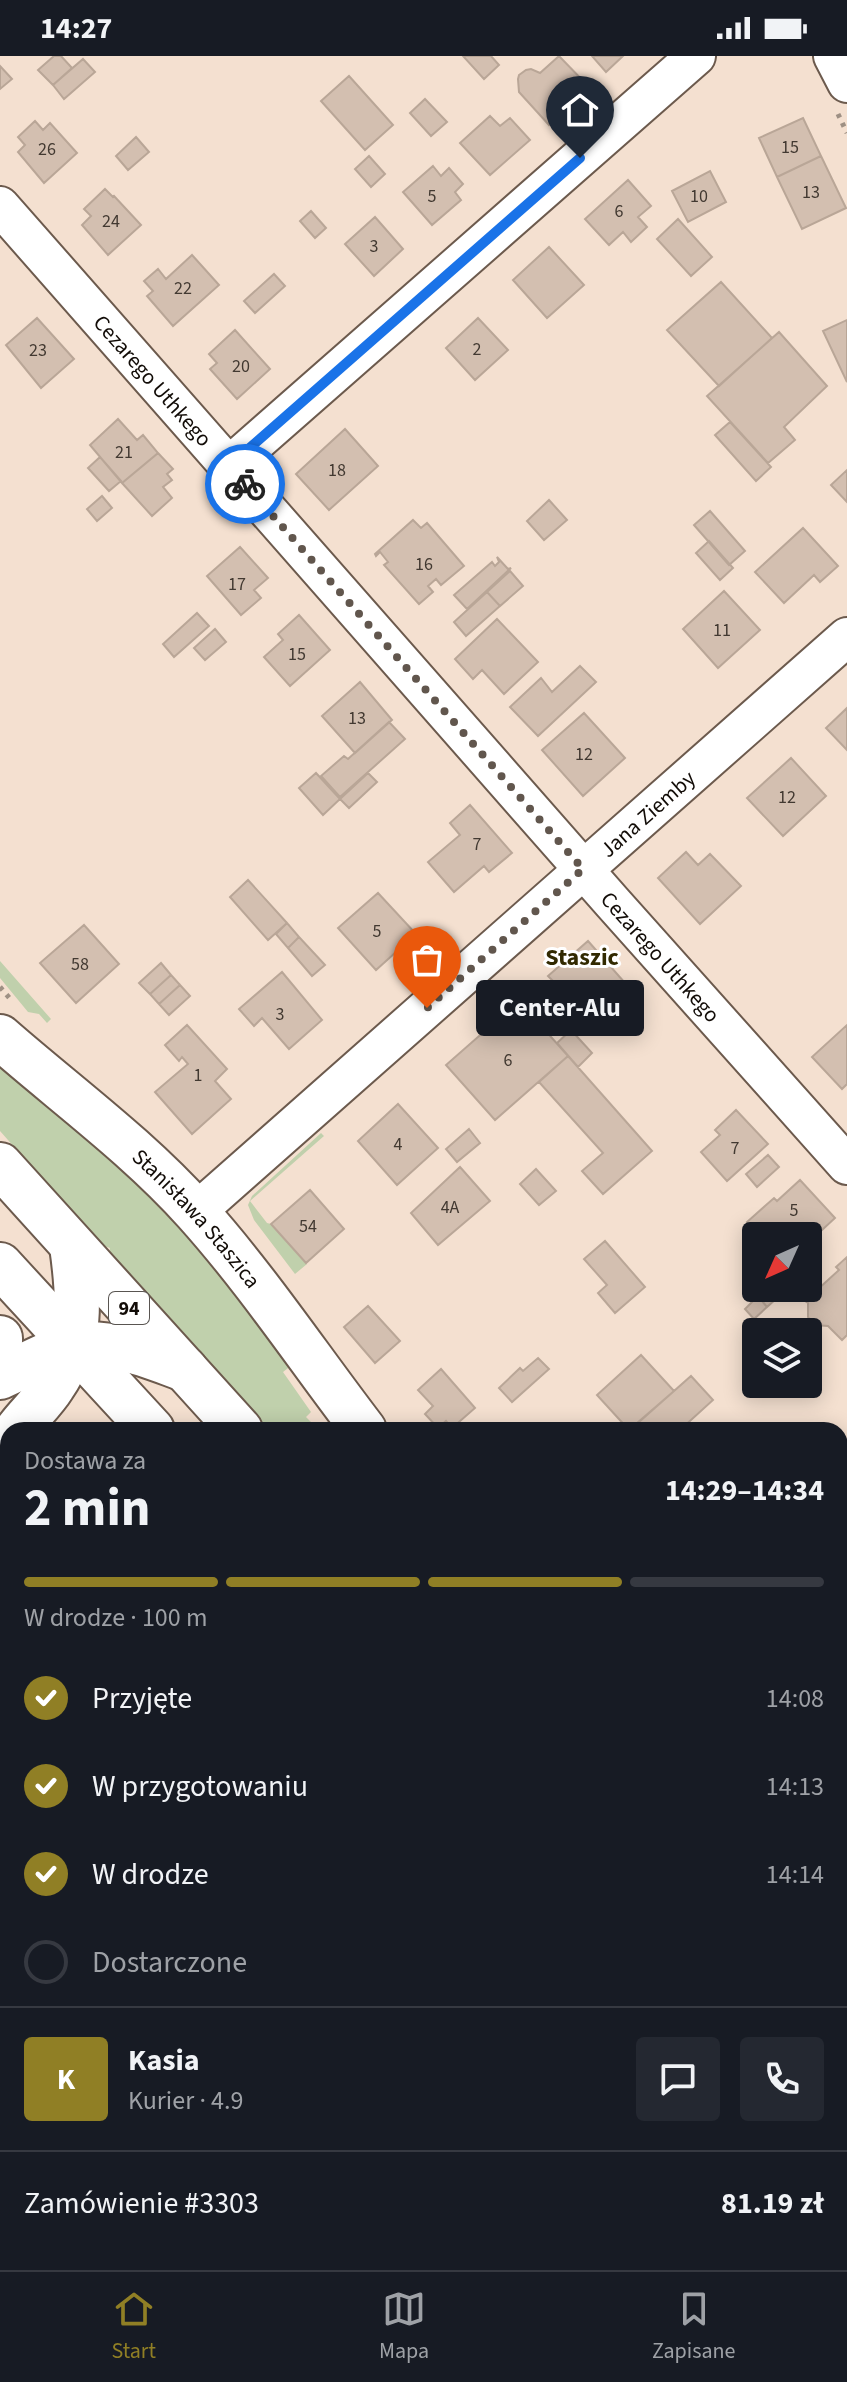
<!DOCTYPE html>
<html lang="pl">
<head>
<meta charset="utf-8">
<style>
	body { margin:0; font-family:"Source Sans 3",sans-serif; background:#242831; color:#f1f3f6; height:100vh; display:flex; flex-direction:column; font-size:30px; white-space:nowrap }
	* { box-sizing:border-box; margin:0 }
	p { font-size:26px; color:#9ea1a6 }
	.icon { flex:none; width:44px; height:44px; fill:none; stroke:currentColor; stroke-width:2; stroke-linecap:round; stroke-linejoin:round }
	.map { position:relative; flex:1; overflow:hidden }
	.drawer { position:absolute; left:0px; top:1366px; width:848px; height:848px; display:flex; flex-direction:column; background:#171b24; border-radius:24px 24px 0 0; box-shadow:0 4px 20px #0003 }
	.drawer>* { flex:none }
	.needle { width:52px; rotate:225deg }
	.tools { position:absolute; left:742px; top:1166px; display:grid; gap:16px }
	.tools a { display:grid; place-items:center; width:80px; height:80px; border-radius:8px; background:#171b24; box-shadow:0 4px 20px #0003; font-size:40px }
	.pin { position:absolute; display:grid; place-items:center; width:68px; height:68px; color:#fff; margin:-82px -34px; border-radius:50% 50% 50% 0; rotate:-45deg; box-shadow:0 0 8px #0007 }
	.pin .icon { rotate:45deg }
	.courier { position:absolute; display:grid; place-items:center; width:80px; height:80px; margin:-40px; border:6px solid #1a73e8; border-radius:50%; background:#fff; color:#222; box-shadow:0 2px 10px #0007 }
	.bubble { position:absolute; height:56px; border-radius:8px; background:#171b24; box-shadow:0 4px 20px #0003; font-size:26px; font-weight:700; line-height:56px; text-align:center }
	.head em { font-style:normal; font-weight:700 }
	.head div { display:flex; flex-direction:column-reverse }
	.head { display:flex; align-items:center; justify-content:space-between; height:136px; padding:0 24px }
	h1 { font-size:52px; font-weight:700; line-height:60px }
	.bar { display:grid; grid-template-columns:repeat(4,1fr); gap:12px 8px; align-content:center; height:96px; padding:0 24px }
	.bar i { height:10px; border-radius:6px; background:#363941 }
	.bar .active { background:#907f25 }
	.bar p { grid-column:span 4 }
	.line { display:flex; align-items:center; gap:20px; padding:0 24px; border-top:2px solid #363941 }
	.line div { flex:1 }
	.round { display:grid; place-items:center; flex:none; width:84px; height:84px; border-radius:8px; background:#242831 }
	ol { padding:0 24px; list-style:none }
	li { display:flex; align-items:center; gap:24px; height:88px }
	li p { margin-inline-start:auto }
	li .icon { padding:8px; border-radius:50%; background:#907f25; color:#fff; stroke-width:4 }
	li:last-child { color:#9ea1a6 }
	li i { width:44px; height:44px; border:4px solid #363941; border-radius:50% }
	.status { display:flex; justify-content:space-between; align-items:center; height:56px; padding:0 40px; background:#171b24; direction:ltr }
	.status svg { height:22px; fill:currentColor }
	.tabs { display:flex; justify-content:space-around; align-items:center; height:112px; border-top:2px solid #363941; background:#171b24; font-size:22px; color:#9ea1a6 }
	.tabs a { display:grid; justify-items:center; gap:4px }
	.tabs .active { color:#907f25 }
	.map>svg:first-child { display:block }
	.built { fill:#eed4c0 }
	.green { fill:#c0d0ac }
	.park { fill:url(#park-dots) }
	.building { fill:#d3bfb0; stroke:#b9a697; stroke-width:2 }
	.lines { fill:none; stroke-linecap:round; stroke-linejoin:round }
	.lane-casing { stroke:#6c5a4d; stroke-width:24 }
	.street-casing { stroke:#6c5a4d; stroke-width:42 }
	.secondary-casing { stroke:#6c5a4d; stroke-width:48 }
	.primary-casing { stroke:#6c5a4d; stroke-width:48 }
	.path { stroke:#9e9084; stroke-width:5; stroke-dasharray:4 6; stroke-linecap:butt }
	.lane { stroke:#fff; stroke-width:20 }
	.street { stroke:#fff; stroke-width:38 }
	.secondary { stroke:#fff; stroke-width:44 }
	.primary { stroke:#fff; stroke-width:44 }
	.done { stroke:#61564d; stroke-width:8; stroke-dasharray:0 14.4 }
	.route { stroke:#1a73e8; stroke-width:10 }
	.labels { text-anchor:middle; stroke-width:6; stroke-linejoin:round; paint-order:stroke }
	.number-label { font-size:18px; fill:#423931 }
	.shield { fill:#fff; stroke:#595551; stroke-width:2 }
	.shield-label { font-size:20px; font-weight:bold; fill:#120c07 }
	.street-label { font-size:22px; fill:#120c07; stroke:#fff }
	.neighbourhood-label { font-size:24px; font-weight:bold; fill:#312900; stroke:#fff }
</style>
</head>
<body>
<div class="status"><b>14:27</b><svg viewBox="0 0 49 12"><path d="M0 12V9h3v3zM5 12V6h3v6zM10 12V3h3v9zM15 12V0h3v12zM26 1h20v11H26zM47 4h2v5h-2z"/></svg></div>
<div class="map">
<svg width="847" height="2214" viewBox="0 0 847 2214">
	<defs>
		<pattern id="park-dots" width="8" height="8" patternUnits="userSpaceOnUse" patternTransform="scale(2)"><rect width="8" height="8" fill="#c0d0ac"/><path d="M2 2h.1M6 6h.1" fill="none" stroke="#a4b192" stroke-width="1.8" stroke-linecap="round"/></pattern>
	</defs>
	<rect width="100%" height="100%" fill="#f4e0d0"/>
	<path class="built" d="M117,2206H744L745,2214H110Z"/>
	<path class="green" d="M0,905L51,963L47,967L39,958L28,956L0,922Z
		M0,1005L120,1109L205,1195L292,1309L283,1316L311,1356L306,1361L319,1374H265L109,1199L110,1192L101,1189L0,1075Z
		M321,1077L324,1080L250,1145L267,1167L271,1168L307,1208L295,1218L254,1164L248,1149L252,1140Z
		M715,2206H811L815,2214H723Z"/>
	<path class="park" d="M8,1419V1858L0,1865V1426Z
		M0,1872L8,1881V2206H117L110,2214H0Z"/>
	<path class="building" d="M54,0H61L72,12L53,29L38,14Z
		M463,0H491L499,9L484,23Z
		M559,0L590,32L549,69L519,36L518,23L519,19L526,14L531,13L540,17Z
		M592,0H623L606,16Z
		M83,3L95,16L64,43L53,29Z
		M0,10L12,23L0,33Z
		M349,20L393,69L365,94L321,45Z
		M425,43L447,66L431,80L410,57Z
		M490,60L500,70L510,62L530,84L490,119L460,87Z
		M803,62L821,100L777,121L759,82Z
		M35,65L43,74L50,67L77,97L44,127L18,96L25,89L18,81Z
		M136,81L149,96L128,114L116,100Z
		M369,100L385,118L371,131L355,113Z
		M821,100L846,152L802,173L777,121Z
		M433,110L441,120L449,112L463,128L455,136L461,144L432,169L403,136Z
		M710,115L726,146L688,166L672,135Z
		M628,124L651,150L638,161L647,171L631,186L623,176L609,189L585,163Z
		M105,133L113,141L114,140L141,169L108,199L82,169L91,160L84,153Z
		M311,155L326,172L315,182L300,165Z
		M375,161L403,193L374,220L345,188Z
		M678,163L712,201L691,220L657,183Z
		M549,191L584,229L547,262L513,224Z
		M192,199L219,229L173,270L147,240L153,235L144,225L158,213L166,223Z
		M274,218L285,230L255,257L244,245Z
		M721,226L772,282L719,330L667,274Z
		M37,262L74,303L41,332L6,289Z
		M478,262L508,294L475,324L446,292Z
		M847,264V326L823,275Z
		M235,274L270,313L237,343L210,313L217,307L209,298Z
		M779,276L827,330L784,371L795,384L768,407L707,340Z
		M118,363L137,384L143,379L158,397L122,427L90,389Z
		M730,366L771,411L756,425L715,379Z
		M345,373L378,410L329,454L296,418Z
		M158,397L173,413L167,418L172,424L163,431L172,442L152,460L122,427Z
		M100,401L121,425L109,435L88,412Z
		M847,414V446L831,429Z
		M102,440L112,452L97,465L87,453Z
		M549,444L567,464L544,484L527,465Z
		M710,455L745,495L729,509L694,469Z
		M413,464L421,472L427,467L464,510L441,529L436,523L428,530L433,536L419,548L384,509L388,506L380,496L376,500L375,498Z
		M803,472L838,510L820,526L814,519L784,547L755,516Z
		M709,485L733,512L720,524L696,497Z
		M240,491L268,522L254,534L261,542L241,559L207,520Z
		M497,501L508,513L511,512L467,553L454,539L492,506L495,510L499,506Z
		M510,515L523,530L500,550L487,536Z
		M724,535L760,574L718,612L683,573Z
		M487,536L500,550L466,580L454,566Z
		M197,557L209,570L174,601L163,588Z
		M299,559L330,594L290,630L264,601L283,584L278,578Z
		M497,563L538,606L504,638L482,614L473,623L455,603Z
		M215,573L226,586L205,604L194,592Z
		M580,610L596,626L538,680L510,651L541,622L552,636Z
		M360,626L392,664L355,697L322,660Z
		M847,652V694L826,672Z
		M584,657L625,702L583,740L542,694Z
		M389,666L405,683L340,741L321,720L344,700L348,703Z
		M791,702L826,740L783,780L747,742Z
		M316,717L340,743L323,759L299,732Z
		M368,717L377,726L349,752L340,743Z
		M470,749L512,797L489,816L484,810L454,836L428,806L460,779L450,767Z
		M686,796L698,809L710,798L741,830L700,868L658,822Z
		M248,824L287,867L268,884L230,841Z
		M378,837L416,878L376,914L338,872Z
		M287,867L299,881L288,892L276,878Z
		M84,869L119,908L76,947L40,907Z
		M299,881L325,909L312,920L288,892Z
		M588,885L625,927L585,962L571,946L563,954L548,937L557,929L548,920Z
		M161,907L171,919L150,938L139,927Z
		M282,916L322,964L289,993L262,962L254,970L239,953Z
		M171,919L180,929L159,948L150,938Z
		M180,929L190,940L169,959L159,948Z
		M519,945L568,1000L495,1064L446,1009Z
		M187,969L227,1013L215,1025L231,1043L192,1078L155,1036L188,1008L182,1001L179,1005L165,989Z
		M847,969V1028L842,1033L812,1001Z
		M571,974L592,997L578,1011L557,987Z
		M568,1000L652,1095L603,1138L582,1115L603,1097L539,1026Z
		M398,1048L438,1092L397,1129L358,1085Z
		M736,1054L768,1088L727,1125L701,1096L720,1079L715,1074Z
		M469,1073L480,1087L457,1106L446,1093Z
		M768,1099L779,1111L757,1131L746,1118Z
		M460,1111L490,1145L438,1189L411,1157Z
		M536,1113L556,1135L539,1149L520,1128Z
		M800,1124L835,1162L808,1187V1180H760L747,1166L774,1142L777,1145Z
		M310,1134L344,1173L306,1207L271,1168Z
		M605,1185L645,1231L615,1257L598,1237L607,1229L584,1203Z
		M847,1201V1279L842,1284L828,1270L814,1269L808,1261V1247L805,1245L839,1214L836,1211Z
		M760,1232H788L767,1251L755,1237Z
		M758,1240L767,1251L754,1263L745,1253Z
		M368,1250L400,1285L375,1307L344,1271Z
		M641,1299L674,1335L629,1374L597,1339Z
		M538,1302L549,1313L512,1346L499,1332L520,1312L523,1315Z
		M441,1313L475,1352L452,1372L446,1365L438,1372L425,1358L433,1350L418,1334Z
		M691,1320L713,1344L680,1374H630Z
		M840,1458L847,1466V1487L843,1491L840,1488Z
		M840,1562L847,1570V1580L840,1586Z
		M840,1732L847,1740V1808L840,1814Z
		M847,1808V1838L840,1830V1814Z"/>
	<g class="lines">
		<g class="lane-casing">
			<path id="lane" d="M0,1841L8,1844
				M392,2206L400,2214
				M658,2206L666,2214
				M140,2214L148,2206
				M476,2214L484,2206"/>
		</g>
		<g class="street-casing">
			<g id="street">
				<path d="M833,0L847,27"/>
				<path id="s1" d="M0,150L613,847L847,1109"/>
				<path d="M229,410L696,0"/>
				<path id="s2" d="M196,1156L847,581"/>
				<path d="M840,1666L847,1659"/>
			</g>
		</g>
		<g class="secondary-casing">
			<g id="secondary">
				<path id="s3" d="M0,981C65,1038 138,1091 196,1156C257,1224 308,1301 364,1374"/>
				<path d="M0,1282V1286"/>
				<path d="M0,1321C21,1312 54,1293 76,1289C113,1284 151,1301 185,1313"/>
				<path d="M17,1374C28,1359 43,1346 53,1330C83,1288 79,1239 72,1190"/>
				<path d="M840,1957L847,1965"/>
			</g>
		</g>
		<g class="primary-casing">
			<path id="primary" d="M0,1109L240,1374
				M0,1209L152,1374
				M840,2048L847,2056
				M840,2145L847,2153
				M840,2203L847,2212"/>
		</g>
		<path class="path" d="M838,58L847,77
			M0,931L12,945
			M0,1537L8,1538
			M0,1690L8,1669
			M0,1795L8,1796
			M840,1910L847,1917
			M0,1984L8,1976
			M0,2058L8,2066
			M0,2202L8,2194
			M431,2206L439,2214
			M614,2206L622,2214"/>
		<use href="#lane" class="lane"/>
		<use href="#street" class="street"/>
		<use href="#secondary" class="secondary"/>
		<use href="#primary" class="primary"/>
	</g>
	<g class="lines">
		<path class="done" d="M245,428L583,813L427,952"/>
		<path class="route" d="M245,428L229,410L580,102"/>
	</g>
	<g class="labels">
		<g class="number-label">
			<text x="790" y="97">15</text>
			<text x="47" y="99">26</text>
			<text x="811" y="142">13</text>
			<text x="432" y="146">5</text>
			<text x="699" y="146">10</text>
			<text x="619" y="161">6</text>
			<text x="111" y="171">24</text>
			<text x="374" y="196">3</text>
			<text x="183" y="238">22</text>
			<text x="477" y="299">2</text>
			<text x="38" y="300">23</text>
			<text x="241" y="316">20</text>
			<text x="124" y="402">21</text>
			<text x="337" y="420">18</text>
			<text x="424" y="514">16</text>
			<text x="237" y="534">17</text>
			<text x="722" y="580">11</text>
			<text x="297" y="604">15</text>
			<text x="357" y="668">13</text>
			<text x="584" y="704">12</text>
			<text x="787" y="747">12</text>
			<text x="477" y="794">7</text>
			<text x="377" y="881">5</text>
			<text x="80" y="914">58</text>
			<text x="280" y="964">3</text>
			<text x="508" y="1010">6</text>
			<text x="198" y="1025">1</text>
			<text x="398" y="1094">4</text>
			<text x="735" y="1098">7</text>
			<text x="450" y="1157">4A</text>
			<text x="794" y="1160">5</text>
			<text x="308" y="1176">54</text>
		</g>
		<rect class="shield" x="109" y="1236" width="40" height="32" rx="6"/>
		<g class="shield-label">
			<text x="129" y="1259">94</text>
		</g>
		<g class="street-label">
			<text dy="8" stroke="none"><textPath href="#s1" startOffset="232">Cezarego Uthkego</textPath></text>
			<text dy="8" stroke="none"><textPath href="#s2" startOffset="602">Jana Ziemby</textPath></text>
			<text dy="8" stroke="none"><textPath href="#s1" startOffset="1000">Cezarego Uthkego</textPath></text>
			<text dy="8" stroke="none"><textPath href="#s3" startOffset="268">Stanisława Staszica</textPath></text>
		</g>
		<g class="neighbourhood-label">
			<text x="582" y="909">Staszic</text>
		</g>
	</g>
</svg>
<div class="tools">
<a><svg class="needle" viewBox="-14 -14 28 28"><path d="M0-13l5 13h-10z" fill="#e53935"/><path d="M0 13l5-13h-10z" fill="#9ea1a6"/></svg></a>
<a><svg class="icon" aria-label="layers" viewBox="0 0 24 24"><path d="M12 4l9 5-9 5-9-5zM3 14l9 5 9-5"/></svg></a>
</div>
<div class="pin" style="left:427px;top:952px;background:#ea580c"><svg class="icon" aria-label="bag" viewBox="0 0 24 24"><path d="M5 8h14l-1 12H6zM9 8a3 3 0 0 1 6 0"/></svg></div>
<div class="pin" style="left:580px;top:102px;background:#1f2937"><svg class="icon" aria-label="home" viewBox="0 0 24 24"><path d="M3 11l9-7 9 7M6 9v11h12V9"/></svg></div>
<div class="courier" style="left:245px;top:428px"><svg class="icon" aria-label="bike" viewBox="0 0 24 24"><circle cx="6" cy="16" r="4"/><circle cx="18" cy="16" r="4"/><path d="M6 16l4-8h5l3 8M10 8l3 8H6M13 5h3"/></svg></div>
<div class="bubble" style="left:476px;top:924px;width:168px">Center-Alu</div>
<section class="drawer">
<div class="head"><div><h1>2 min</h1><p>Dostawa za</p></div><em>14:29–14:34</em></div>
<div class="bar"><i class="active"></i><i class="active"></i><i class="active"></i><i></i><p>W drodze · 100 m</p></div>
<ol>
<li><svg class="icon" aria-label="check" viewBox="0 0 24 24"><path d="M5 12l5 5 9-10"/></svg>Przyjęte<p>14:08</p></li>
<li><svg class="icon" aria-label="check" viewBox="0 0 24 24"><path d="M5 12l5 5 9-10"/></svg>W przygotowaniu<p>14:13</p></li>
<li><svg class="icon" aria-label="check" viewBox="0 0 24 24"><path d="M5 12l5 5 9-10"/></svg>W drodze<p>14:14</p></li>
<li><i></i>Dostarczone</li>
</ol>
<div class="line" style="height:144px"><b class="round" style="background:#907f25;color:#fff">K</b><div><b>Kasia</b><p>Kurier · 4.9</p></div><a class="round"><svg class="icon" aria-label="chat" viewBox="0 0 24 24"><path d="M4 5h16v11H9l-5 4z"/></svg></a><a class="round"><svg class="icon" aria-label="phone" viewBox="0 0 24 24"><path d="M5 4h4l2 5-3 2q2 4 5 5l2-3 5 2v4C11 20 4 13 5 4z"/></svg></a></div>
<div class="line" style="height:104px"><div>Zamówienie #3303</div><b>81.19 zł</b></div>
</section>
</div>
<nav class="tabs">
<a class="active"><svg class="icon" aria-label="home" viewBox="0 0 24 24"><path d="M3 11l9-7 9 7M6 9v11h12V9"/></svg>Start</a>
<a><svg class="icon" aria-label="map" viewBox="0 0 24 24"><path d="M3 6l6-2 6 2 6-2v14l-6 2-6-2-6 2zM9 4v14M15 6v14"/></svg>Mapa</a>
<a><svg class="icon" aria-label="saved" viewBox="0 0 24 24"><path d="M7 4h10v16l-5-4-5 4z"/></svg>Zapisane</a>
</nav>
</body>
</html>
